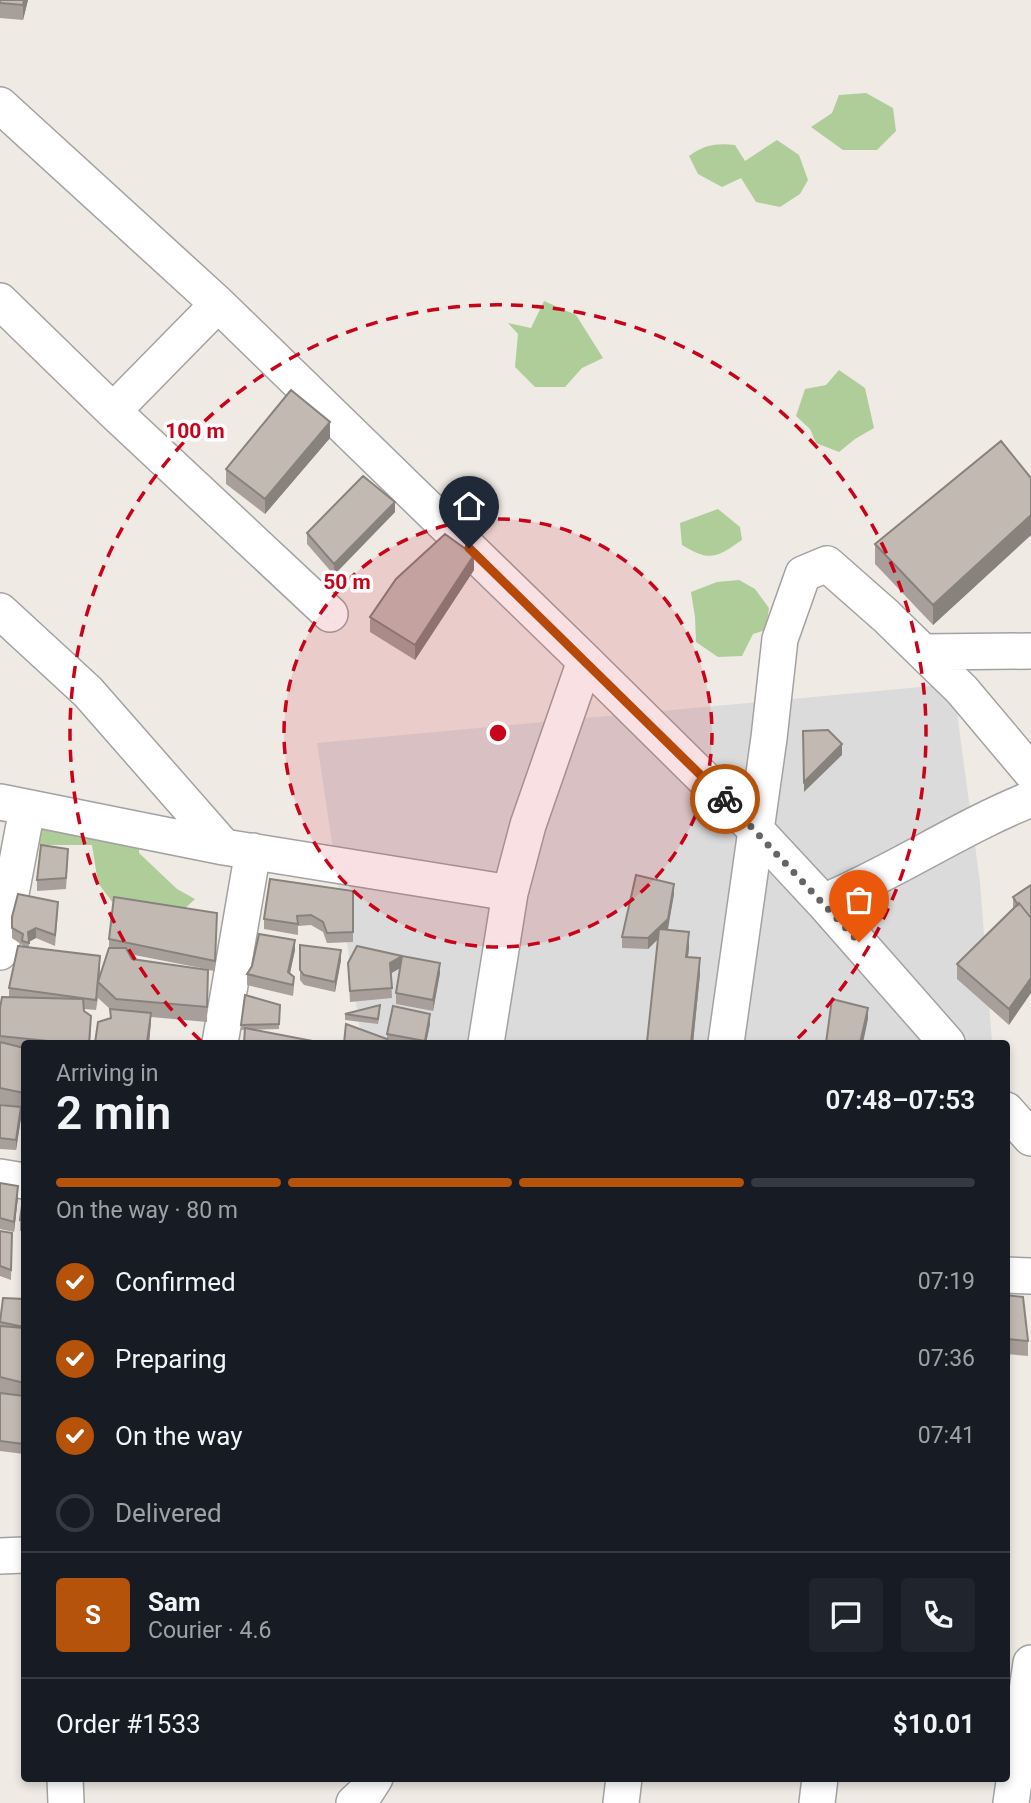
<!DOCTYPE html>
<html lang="en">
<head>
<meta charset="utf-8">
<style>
	body { margin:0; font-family:Roboto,sans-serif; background:#20242c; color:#f1f3f6; height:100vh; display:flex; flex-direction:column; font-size:26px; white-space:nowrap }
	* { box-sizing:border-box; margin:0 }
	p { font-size:23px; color:#9ea1a6 }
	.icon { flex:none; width:38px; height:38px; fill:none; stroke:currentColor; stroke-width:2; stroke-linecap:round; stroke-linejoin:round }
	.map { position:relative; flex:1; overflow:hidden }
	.sheet { position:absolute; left:21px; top:1040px; width:989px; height:742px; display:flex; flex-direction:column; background:#171b24; border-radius:7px; box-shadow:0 4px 10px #0003 }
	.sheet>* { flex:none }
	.pin { position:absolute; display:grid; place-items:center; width:60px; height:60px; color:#fff; margin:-72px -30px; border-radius:50% 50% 50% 0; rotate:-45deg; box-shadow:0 0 7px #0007 }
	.pin .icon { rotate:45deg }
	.courier { position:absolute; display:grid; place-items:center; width:70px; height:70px; margin:-35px; border:5px solid #b45309; border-radius:50%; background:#fff; color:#222; box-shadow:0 2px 9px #0007 }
	.head em { font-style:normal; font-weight:600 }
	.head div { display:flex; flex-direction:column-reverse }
	.head { display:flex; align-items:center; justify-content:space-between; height:119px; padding:0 35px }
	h1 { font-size:46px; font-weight:600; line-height:52px }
	.bar { display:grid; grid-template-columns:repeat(4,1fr); gap:10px 7px; align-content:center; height:84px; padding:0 35px }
	.bar i { height:9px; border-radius:5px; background:#363941 }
	.bar .selected { background:#b45309 }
	.bar p { grid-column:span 4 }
	.line { display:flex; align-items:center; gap:18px; padding:0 35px; border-top:2px solid #363941 }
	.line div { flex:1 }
	.round { display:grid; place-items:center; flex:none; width:74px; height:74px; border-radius:7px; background:#20242c }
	ol { padding:0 35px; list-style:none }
	li { display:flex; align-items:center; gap:21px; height:77px }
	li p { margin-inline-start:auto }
	li .icon { padding:7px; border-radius:50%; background:#b45309; color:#fff; stroke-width:4 }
	li:last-child { color:#9ea1a6 }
	li i { width:38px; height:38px; border:4px solid #363941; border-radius:50% }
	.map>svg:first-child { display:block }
	.residential { fill:#dcdbdb }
	.forest { fill:#aecd99 }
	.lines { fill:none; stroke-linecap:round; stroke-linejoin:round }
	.minor-casing { stroke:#a2a2a2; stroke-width:38 }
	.minor { stroke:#fff; stroke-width:35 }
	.wall { fill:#a89f9a; fill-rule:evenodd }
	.shaded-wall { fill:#88827d }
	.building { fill:#c3b9b3; stroke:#88827d; stroke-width:2 }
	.done { stroke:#676563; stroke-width:7; stroke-dasharray:0 12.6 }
	.route { stroke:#b45309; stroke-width:9 }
	.ring { fill:none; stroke:#c90319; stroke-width:3.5; stroke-dasharray:12 9 }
	.centre { fill:#c90319; stroke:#fff; stroke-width:3.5 }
	.ring-label { font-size:21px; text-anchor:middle; font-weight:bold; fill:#c90319; stroke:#fff; stroke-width:7; stroke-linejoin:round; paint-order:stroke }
</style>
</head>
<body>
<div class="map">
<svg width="1031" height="1803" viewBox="0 0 1031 1803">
	<rect width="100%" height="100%" fill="#efeae4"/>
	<path class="residential" d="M953,684L980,882L992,1043H362L317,743Z"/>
	<path class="forest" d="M866,93L893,108L896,131L877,150H843L811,127L832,113L839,95Z
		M777,140L799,155L808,180L800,194L780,207L756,202L741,178L722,187L698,174L689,156C704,145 716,143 735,145L745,161Z
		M544,301L576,315L603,358L582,368L565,387H535L515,367L518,334L508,323L531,328Z
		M839,370L865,388L874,428L855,439L839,452L816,443L810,429L796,416L805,389L826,385Z
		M718,509L740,527L742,540C716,558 710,562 682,545L680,523Z
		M739,580L755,589L769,608L766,630L753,634L742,656L718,657L696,642L695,617L691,592L717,582Z
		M80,826L139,837V853L177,889L195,899L181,912L113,903L98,883L92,845H39L37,830Z"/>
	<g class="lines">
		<g class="minor-casing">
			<path id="minor" d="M0,105L218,304L585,661L756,830L823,902L947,1043
				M0,301L113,411L330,614
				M113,411L218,304
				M0,611L88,692L224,847
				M923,652L1031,651
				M0,802L224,847L510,893
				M823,902C895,872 959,828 1031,799
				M0,952L27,809
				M220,1043L253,851
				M486,1043L510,893L528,825L585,661
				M726,1043L769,738L780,639L803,574L827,564L886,616L962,690L1031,772
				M1006,1110L1031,1138
				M0,1177L24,1181
				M1006,1275L1031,1276
				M0,1556L24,1555
				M65,1778L66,1803
				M354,1803L366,1792L375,1778
				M621,1803L624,1778
				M817,1803L820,1778
				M1011,1803L1031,1663"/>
		</g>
		<use href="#minor" class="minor"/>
	</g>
	<path class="wall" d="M0,0H28L23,20L0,18Z
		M330,438L265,514L226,484V469Z
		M1031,478V535L933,625L875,564V544Z
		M395,512L334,575L307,544V533Z
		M474,570L415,660L370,632V617Z
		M68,859L66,889L37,891V880Z
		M1031,885L1009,1025L957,979V964L1013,909V897Z
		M353,891V942L327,943L323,932L311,925L298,926V935L264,929V919Z
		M674,894L667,930L689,948L688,957L700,974L693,1043H647L658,939L648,949L622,948V937Z
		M58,912L55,946L36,938L29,942V947L100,966V976L109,948V939L217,913L215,971L208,970L207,1022L151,1017L149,1043H95L110,1019V1009L98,998L96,1010L84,1009L91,1031L90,1043H24V1108L0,1104V1008L9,998V988L22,946V945L12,938V917ZM129,954L206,969L132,959Z
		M300,945L341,960L335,992L304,985L300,980Z
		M357,946L440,973L433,1011L396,1004V993L400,968L391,973L392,998L350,1002L348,963Z
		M295,950L290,973L294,987L293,996L247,985V974Z
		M280,1005L279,1029L241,1030V1025Z
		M380,1011L378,1024L345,1020V1014Z
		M430,1024L426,1043H344L387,1039V1034Z
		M0,1105L21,1118L16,1150L0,1149Z
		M0,1183L18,1197L14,1232L0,1229Z
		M24,1191V1231H20V1220Z
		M0,1231L12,1233L11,1280L0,1276Z
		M1006,1295L1028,1341V1356L1006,1354Z
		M24,1299V1454L0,1451V1317Z"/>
	<path class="shaded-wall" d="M24,0H28L23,20V5Z
		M330,422V438L265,514V499Z
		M395,502V512L334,575V564Z
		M1031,515V535L933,625V605Z
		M474,555V570L415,660V645Z
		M842,744V755L804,792V782Z
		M674,884V894L668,929L648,949V938Z
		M36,928V938L28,942V932Z
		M689,932V948L686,972V957Z
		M295,940V950L288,982V972Z
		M341,950V960L335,992V982Z
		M402,956V967L390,974V963Z
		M700,958V974L693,1043H691Z
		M440,963V973L433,1011V1000Z
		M1031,978V993L1009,1025V1009Z
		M868,1008V1019L863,1043H860Z
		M151,1013V1023L149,1043H147Z
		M430,1014V1024L426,1043H425Z
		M21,1107V1118L16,1150V1140Z
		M18,1186V1197L14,1232V1222Z"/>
	<path class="building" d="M0,0H24L23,5L0,3Z
		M291,390L330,422L265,499L226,469Z
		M1001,441L1031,478V515L933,605L875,544Z
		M363,476L395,502L334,564L307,533Z
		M445,534L474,555L415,645L370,617L396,579Z
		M828,730L842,744L804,782L803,731Z
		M41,845L68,849L66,878L37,880Z
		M636,875L674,884L668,919L648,938L622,937Z
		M270,879L353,891V932L327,933L323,922L311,915L297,916L298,924L264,919Z
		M1031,885V918L1019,903L1018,905L1013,897Z
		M18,894L58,902L55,935L36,928L28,932L29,943L22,941L23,934L12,928V917Z
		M114,897L217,913L215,961L109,939Z
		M1019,903L1031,918V978L1009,1009L957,964Z
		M659,929L689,932L686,957L700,958L691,1043L647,1042Z
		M259,934L295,940L288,972L294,977L293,985L247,974L252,966Z
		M300,945L341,950L335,982L304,975L300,970Z
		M18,946L100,956L96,1000L9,988Z
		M357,946L402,956L390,963L392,988L350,991L348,963Z
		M109,948H126L132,959L208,970L207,1007L116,999L98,982Z
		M402,956L440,963L433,1000L396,993Z
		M245,995L280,1005L279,1024L241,1025Z
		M2,997L83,999L84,1011L91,1016L89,1043H67L0,1036V1008Z
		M832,999L868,1008L860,1043H826Z
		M380,1005L378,1019L345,1014Z
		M393,1006L430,1014L425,1041L387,1034Z
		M110,1009L151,1013L147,1043H95L98,1022L111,1018Z
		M346,1024L387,1039L381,1043H344Z
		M245,1028L323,1043H244Z
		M0,1042L24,1048V1093L0,1088Z
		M0,1105L21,1107L16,1140L0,1138Z
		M0,1183L18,1186L14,1222L0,1218Z
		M24,1191V1221L20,1220Z
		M0,1231L12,1233L11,1270L0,1266Z
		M1006,1295L1023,1297L1028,1341L1006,1339Z
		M3,1298L24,1299V1327L0,1322Z
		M0,1326L24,1328V1383L0,1377Z
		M0,1393L24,1396V1444L0,1441Z"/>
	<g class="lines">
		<path class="done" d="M725,799L859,942"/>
		<path class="route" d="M469,548L725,799"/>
	</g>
	<circle cx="498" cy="733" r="214" fill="#c90319" fill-opacity=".12"/>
	<g class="ring">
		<circle cx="498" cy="733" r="214"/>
		<path d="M201 1041A428 428 0 1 1 795 1041"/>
	</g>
	<circle cx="498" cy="733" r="10" class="centre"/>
	<g class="ring-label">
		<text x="195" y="438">100 m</text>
		<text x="347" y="589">50 m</text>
	</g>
</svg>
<div class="pin" style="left:859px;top:942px;background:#ea580c"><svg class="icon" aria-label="bag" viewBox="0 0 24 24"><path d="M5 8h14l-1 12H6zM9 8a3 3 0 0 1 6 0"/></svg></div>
<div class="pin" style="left:469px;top:548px;background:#1f2937"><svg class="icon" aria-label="home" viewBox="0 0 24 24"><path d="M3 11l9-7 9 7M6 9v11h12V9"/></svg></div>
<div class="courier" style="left:725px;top:799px"><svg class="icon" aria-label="bike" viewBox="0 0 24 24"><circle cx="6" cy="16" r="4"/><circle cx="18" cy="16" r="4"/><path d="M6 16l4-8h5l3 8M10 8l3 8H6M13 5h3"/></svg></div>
<section class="sheet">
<div class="head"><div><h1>2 min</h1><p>Arriving in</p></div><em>07:48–07:53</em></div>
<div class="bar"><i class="selected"></i><i class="selected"></i><i class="selected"></i><i></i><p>On the way · 80 m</p></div>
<ol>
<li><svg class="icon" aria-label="check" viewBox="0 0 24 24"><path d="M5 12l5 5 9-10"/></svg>Confirmed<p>07:19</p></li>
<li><svg class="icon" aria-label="check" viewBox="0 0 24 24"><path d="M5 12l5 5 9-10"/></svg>Preparing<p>07:36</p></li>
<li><svg class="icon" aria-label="check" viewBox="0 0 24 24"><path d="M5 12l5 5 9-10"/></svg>On the way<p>07:41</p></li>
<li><i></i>Delivered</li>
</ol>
<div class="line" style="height:126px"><b class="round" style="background:#b45309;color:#fff">S</b><div><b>Sam</b><p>Courier · 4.6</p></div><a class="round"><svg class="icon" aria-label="chat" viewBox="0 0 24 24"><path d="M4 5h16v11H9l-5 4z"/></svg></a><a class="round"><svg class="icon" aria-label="phone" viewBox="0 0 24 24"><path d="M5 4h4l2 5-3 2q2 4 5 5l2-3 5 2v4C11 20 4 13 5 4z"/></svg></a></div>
<div class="line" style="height:91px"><div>Order #1533</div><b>$10.01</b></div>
</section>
</div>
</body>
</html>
